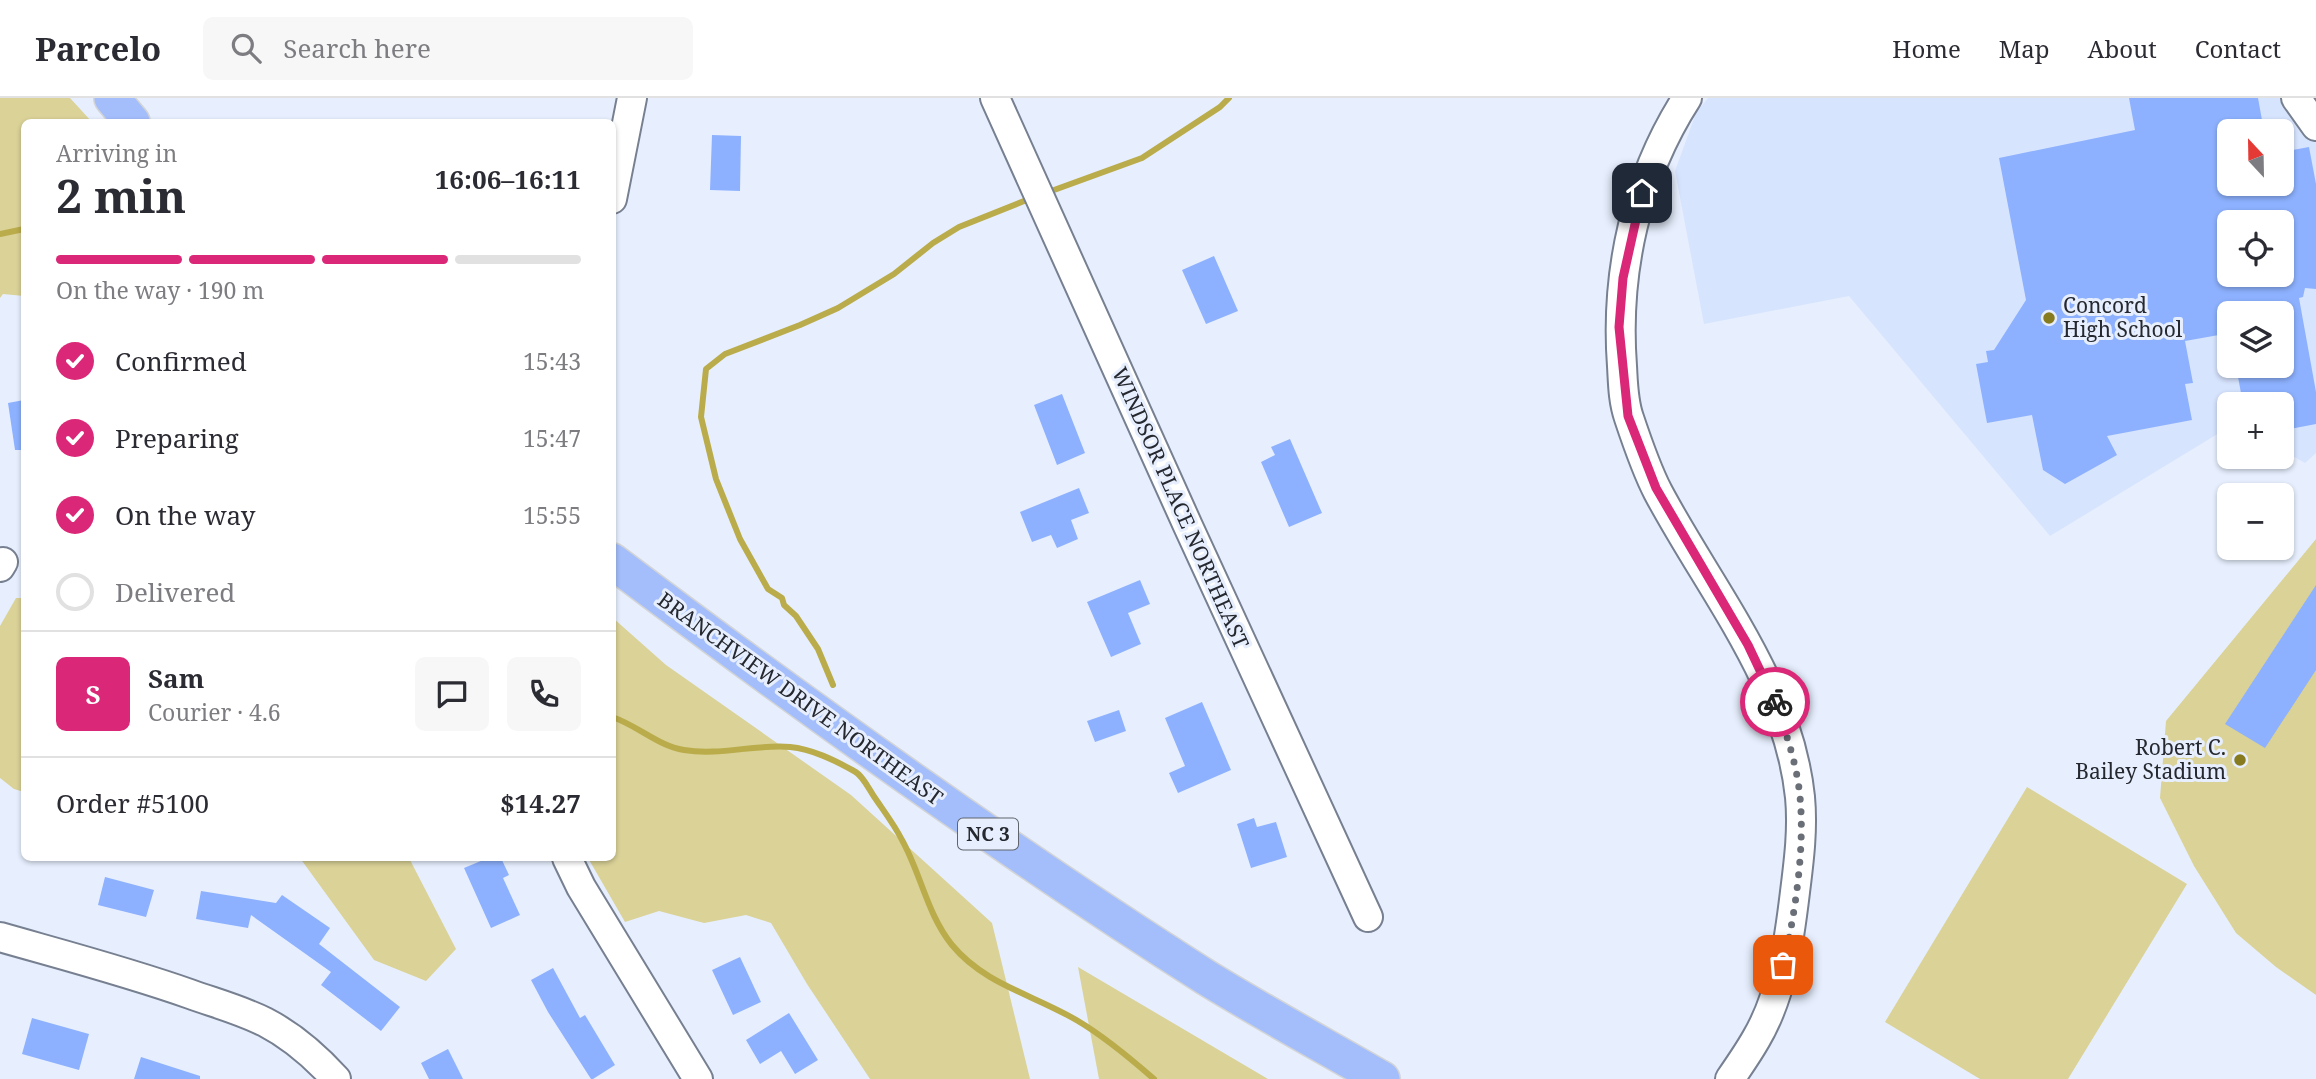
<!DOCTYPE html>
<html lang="en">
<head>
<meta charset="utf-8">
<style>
	body { margin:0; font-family:"Noto Serif",serif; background:#f7f7f7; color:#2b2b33; height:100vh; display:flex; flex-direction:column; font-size:26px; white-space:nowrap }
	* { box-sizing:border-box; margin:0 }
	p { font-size:23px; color:#7c7c81 }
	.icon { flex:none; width:38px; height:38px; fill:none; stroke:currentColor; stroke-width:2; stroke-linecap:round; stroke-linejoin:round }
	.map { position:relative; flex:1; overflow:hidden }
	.side { position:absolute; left:21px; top:21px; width:595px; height:742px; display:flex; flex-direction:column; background:#fff; border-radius:10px; box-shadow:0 2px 5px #0004 }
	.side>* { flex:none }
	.needle { width:46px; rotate:338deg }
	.fabs { position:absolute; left:2217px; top:21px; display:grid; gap:14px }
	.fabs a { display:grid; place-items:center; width:77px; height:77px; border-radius:10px; background:#fff; box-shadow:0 2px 5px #0004; font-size:35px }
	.pin { position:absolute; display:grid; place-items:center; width:60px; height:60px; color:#fff; margin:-30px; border-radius:14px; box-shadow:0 4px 10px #0006 }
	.courier { position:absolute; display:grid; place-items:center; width:70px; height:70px; margin:-35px; border:5px solid #db2777; border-radius:50%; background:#fff; color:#222; box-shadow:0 2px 9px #0007 }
	.headline em { font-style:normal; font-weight:700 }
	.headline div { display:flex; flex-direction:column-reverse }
	.headline { display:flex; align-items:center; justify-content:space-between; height:119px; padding:0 35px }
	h1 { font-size:46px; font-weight:700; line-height:52px }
	.bar { display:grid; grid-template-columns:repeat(4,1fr); gap:10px 7px; align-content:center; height:84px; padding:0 35px }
	.bar i { height:9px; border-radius:5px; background:#e1e1e2 }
	.bar .selected { background:#db2777 }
	.bar p { grid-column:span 4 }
	.line { display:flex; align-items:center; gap:18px; padding:0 35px; border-top:2px solid #e1e1e2 }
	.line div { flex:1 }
	.round { display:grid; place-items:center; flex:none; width:74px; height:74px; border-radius:10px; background:#f7f7f7 }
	ol { padding:0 35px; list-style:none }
	li { display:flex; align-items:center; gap:21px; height:77px }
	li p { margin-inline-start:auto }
	li .icon { padding:7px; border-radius:50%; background:#db2777; color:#fff; stroke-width:4 }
	li:last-child { color:#7c7c81 }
	li i { width:38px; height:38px; border:4px solid #e1e1e2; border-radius:50% }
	header { display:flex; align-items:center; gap:42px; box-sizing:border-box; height:98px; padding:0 35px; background:#fff; border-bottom:2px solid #e1e1e2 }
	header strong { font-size:33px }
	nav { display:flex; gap:38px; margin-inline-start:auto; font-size:24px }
	.search { width:490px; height:63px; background:#f7f7f7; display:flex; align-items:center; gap:18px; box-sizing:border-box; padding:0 24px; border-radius:10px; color:#7c7c81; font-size:26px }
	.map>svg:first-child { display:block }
	.built { fill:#d7e4fe; fill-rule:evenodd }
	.green { fill:#dad297 }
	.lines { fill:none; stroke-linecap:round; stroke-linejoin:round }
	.stream { stroke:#baac4b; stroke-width:6 }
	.building { fill:#8db1fe; fill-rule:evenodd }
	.minor-casing { stroke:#778091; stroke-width:32 }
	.major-casing { stroke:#d3d4d5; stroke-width:38 }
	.minor { stroke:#fff; stroke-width:28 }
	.major { stroke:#a4befc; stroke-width:35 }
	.done { stroke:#696e77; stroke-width:7; stroke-dasharray:0 12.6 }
	.route { stroke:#db2777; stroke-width:9 }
	.poi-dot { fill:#877b20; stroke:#e7effe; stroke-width:2.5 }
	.labels { text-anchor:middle; stroke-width:6; stroke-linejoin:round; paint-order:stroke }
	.shield { fill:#e7effe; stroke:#5f646d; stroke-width:2 }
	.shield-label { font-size:19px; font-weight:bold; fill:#25282f }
	.poi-label { font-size:21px; fill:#25282f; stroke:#e7effe; text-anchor:start }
	.street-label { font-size:21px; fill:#25282f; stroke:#e7effe }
</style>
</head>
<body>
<header>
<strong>Parcelo</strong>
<div class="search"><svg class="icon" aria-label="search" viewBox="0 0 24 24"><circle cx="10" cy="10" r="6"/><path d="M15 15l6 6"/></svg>Search here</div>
<nav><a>Home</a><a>Map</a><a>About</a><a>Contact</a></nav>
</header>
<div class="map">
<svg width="2316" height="981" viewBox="0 0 2316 981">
	<rect width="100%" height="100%" fill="#e7effe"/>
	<path class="built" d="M1708,0H2316V355L2305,365L2282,352V306H2230L2229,329L2050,438L1849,198L1704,226L1675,73L1696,15ZM2230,33H2282V86H2230ZM2230,124H2282V177H2230ZM2230,215H2282V268H2230Z"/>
	<path class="green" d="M0,0H70L92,24H24V198L3,196L0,200Z
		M2316,441V897L2276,869L2236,835L2194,768L2160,700L2166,623Z
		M16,500H24V694L14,691L0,680V528Z
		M613,520L666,567L851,697L992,825L1030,981H870L807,886L771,825L746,817L704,825L659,813L625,824L588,760H612Z
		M2027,689L2187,786L2068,981H1980L1885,924Z
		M300,760H409L456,851L426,883L374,862Z
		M1078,869L1268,981H1099Z"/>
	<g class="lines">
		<path class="stream" d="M1054,92L1142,60L1220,9L1229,0
			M0,136L24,131
			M833,587L818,551L796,518L784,507L782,500L768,491L740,441L716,381L701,319L706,271L725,256L800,227L838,210L894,176L933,145L959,129L1024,103
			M612,619C637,627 658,648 684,652C720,658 754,646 790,649C812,651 834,662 854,673C862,677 868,689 873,697C883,712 894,726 902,742C921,776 927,816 952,847C985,887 1035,897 1078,923C1105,939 1130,960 1154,981"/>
	</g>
	<path class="building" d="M2129,0H2258L2264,33H2230V91L2259,86H2282V81H2285L2282,54L2309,49L2316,86V191L2305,190L2303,199L2299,200L2316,294V326L2290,331L2288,322L2282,323V306H2243L2236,268H2282V215H2230V235L2185,243L2193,285L2185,286L2192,322L2107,338L2117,357L2065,386L2043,372L2032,317L1987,325L1976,266L1988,264L1986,253L1994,252L2026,202L1999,60L2135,32ZM2230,124H2282V177H2230Z
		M712,37L741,38L740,93L710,92Z
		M1214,158L1238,213L1206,226L1182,172Z
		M1062,296L1085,355L1057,367L1034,307Z
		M24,302V352H15L8,305Z
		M1290,341L1322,415L1289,429L1261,364L1275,357L1271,349Z
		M1079,390L1089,415L1071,422L1078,441L1057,450L1051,437L1032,444L1020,414Z
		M1140,482L1150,506L1128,515L1141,546L1111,559L1087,504Z
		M2316,487V572L2265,650L2225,626Z
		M1202,604L1231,672L1178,695L1169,675L1185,668L1165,620Z
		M1119,612L1126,633L1095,644L1087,623Z
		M1254,720L1257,729L1276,724L1287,759L1251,770L1237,726Z
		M488,760H501L509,777L503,780L520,817L491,830L464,770Z
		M105,779L154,792L146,819L98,807Z
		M201,793L276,805L282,797L330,830L319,846L400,909L381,933L321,887L331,874L251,817L248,830L196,821Z
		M740,859L761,904L733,917L712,872Z
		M553,870L580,920L585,917L615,967L593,981H591L548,914L531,882Z
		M789,915L818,962L795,976L781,953L760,966L746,942Z
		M32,920L89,936L79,972L22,956Z
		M448,951L463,981H429L421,965Z
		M141,959L200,978V981H134Z"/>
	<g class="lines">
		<g class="minor-casing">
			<path id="minor" d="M995,0L1188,428L1368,819
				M1687,0C1636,79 1615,174 1622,268C1623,285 1623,303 1629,320C1637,344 1646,371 1658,394C1710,492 1788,584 1800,699C1803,731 1799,762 1795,794C1789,844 1782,897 1756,941C1748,955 1739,968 1730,981
				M2296,0L2316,28
				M612,101L632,0
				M0,469L3,464
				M567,760L581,789L698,981
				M0,839C63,857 128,874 190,896C215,905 241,912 265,924C292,938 316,959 336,981"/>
		</g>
		<g class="major-casing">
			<path id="major" d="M112,0L132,24
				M612,463C806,609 1002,750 1207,880C1264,915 1323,947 1382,981"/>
		</g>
		<use href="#minor" class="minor"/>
		<use href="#major" class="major"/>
	</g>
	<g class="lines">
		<path class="done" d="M1775,604C1786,634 1797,667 1800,699C1805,750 1795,818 1783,867"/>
		<path class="route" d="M1642,95L1623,180L1619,229L1628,318L1656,390L1748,547L1775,604"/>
	</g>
	<g class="poi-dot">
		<circle cx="2049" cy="220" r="7"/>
		<circle cx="2240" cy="662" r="7"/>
	</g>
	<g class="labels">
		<rect class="shield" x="958" y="720.5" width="60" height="31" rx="5"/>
		<g class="shield-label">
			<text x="988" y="743">NC 3</text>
		</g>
		<g class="poi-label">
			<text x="2063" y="215">Concord<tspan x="2063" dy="24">High School</tspan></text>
			<text x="2226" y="657" text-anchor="end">Robert C.<tspan x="2226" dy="24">Bailey Stadium</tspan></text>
		</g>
		<g class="street-label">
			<text transform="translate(1180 410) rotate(66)" y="7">WINDSOR PLACE NORTHEAST</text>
			<text transform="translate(800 601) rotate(36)" y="7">BRANCHVIEW DRIVE NORTHEAST</text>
		</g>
	</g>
</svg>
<div class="fabs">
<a><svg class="needle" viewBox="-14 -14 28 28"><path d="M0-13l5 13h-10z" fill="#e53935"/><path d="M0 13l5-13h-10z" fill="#7c7c81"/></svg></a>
<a><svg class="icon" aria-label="locate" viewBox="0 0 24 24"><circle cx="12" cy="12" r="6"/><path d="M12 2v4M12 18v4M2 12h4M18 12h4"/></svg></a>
<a><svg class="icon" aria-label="layers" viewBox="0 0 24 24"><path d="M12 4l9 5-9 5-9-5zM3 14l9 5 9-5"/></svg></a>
<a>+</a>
<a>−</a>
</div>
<div class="pin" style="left:1783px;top:867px;background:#ea580c"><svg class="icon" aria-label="bag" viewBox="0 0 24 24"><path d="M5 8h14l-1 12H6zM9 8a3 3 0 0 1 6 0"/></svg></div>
<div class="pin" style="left:1642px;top:95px;background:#1f2937"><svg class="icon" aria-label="home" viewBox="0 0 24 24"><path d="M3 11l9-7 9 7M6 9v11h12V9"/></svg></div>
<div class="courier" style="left:1775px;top:604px"><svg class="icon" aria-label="bike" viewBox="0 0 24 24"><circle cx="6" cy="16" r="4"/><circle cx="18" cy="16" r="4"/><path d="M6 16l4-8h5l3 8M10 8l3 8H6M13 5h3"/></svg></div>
<section class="side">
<div class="headline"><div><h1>2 min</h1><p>Arriving in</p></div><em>16:06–16:11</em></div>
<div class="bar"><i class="selected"></i><i class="selected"></i><i class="selected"></i><i></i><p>On the way · 190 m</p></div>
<ol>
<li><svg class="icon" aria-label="check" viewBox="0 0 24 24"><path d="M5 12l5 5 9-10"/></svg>Confirmed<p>15:43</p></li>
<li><svg class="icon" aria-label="check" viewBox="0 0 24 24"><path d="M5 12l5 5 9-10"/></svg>Preparing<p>15:47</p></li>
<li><svg class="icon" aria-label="check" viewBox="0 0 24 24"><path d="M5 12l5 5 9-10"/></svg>On the way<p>15:55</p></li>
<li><i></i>Delivered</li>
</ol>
<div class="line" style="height:126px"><b class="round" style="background:#db2777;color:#fff">S</b><div><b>Sam</b><p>Courier · 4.6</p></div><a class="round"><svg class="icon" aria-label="chat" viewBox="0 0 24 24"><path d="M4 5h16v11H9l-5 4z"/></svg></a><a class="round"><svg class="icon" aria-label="phone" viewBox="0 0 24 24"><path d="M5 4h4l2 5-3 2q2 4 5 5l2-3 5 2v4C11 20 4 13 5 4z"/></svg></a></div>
<div class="line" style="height:91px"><div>Order #5100</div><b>$14.27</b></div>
</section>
</div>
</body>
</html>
